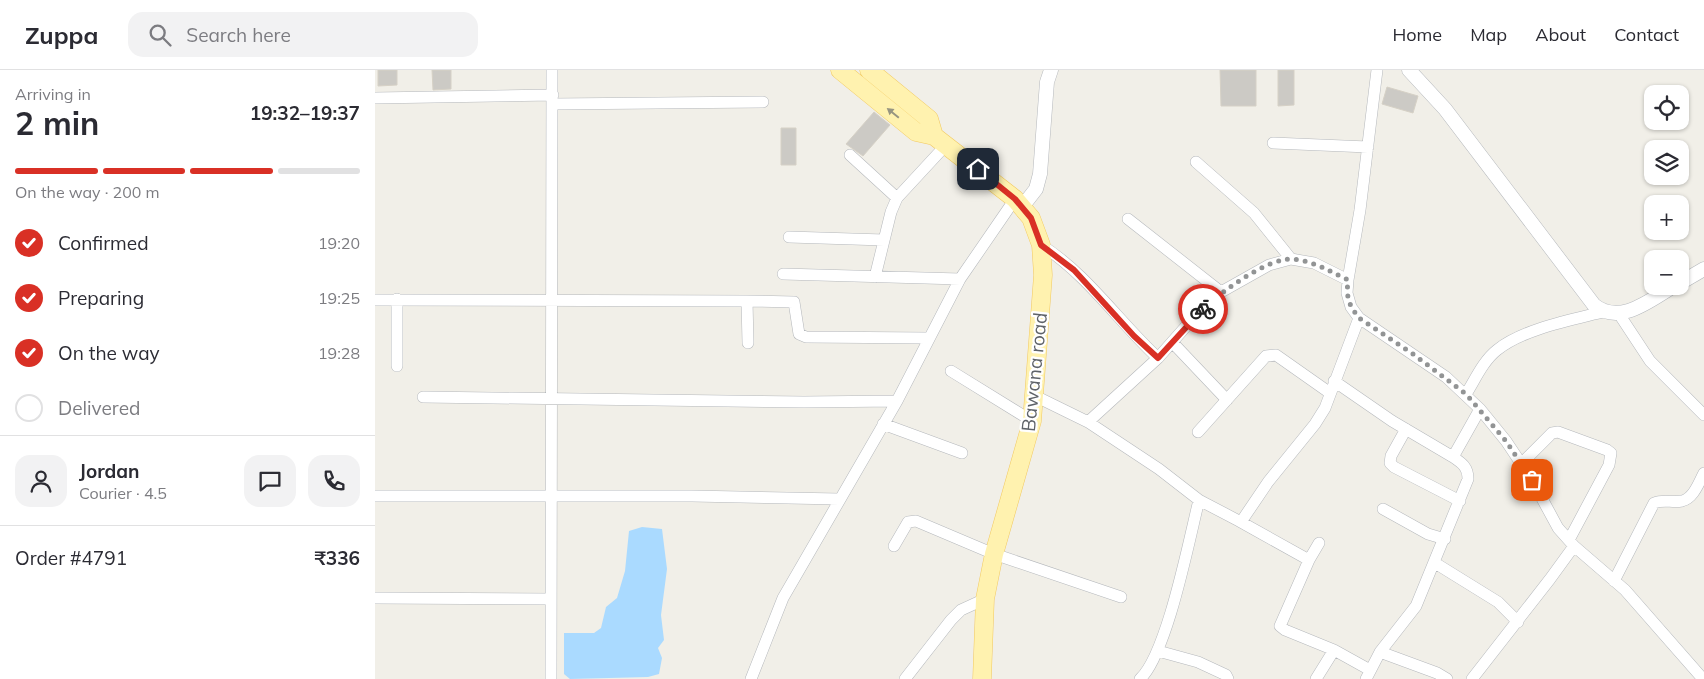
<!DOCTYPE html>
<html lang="en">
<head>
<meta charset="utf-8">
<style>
	body { margin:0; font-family:Mulish,sans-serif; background:#f2f2f3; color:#2b2b33; height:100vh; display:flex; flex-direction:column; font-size:19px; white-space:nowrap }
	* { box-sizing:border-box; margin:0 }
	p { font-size:16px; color:#7c7c81 }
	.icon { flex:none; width:28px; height:28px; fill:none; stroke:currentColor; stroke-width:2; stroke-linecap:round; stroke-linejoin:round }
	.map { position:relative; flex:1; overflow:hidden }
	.drawer { display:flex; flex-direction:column; background:#fff; width:375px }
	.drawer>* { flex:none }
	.buttons { position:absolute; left:1269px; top:15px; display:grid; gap:10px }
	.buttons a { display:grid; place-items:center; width:45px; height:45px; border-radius:10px; background:#fff; box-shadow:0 1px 4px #0004; font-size:25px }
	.pin { position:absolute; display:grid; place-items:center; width:42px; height:42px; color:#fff; margin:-21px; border-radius:10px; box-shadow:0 2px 8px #0006 }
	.courier { position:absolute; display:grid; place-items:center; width:50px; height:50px; margin:-25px; border:4px solid #d93025; border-radius:50%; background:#fff; color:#222; box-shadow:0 1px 6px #0007 }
	.head em { font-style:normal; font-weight:700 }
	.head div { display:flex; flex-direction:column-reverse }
	.head { display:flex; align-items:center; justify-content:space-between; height:85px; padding:0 15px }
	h1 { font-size:32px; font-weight:700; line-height:38px }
	.bar { display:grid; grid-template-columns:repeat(4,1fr); gap:8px 5px; align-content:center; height:60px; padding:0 15px }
	.bar i { height:6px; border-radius:4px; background:#e1e1e2 }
	.bar .on { background:#d93025 }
	.bar p { grid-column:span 4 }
	.line { display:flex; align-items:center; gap:12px; padding:0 15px; border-top:1px solid #e1e1e2 }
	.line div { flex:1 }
	.round { display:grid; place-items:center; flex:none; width:52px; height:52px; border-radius:15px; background:#f2f2f3 }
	ol { padding:0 15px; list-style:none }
	li { display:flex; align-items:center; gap:15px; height:55px }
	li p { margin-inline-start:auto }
	li .icon { padding:5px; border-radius:50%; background:#d93025; color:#fff; stroke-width:4 }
	li:last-child { color:#7c7c81 }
	li i { width:28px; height:28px; border:2px solid #e1e1e2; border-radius:50% }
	header { display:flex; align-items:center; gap:30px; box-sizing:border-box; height:70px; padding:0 25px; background:#fff; border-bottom:1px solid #e1e1e2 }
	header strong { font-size:24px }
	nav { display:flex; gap:28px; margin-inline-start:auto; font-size:18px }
	.search { width:350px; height:45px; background:#f2f2f3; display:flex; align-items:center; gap:12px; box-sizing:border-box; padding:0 18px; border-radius:15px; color:#7c7c81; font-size:19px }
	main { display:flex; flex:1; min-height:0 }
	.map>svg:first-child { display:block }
	.water { fill:#aadaff }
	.building { fill:#cccac5; stroke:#d6d1c6 }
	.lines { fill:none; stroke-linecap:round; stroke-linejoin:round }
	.minor-casing { stroke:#b5b8bc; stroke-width:12 }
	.tertiary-casing { stroke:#b5b8bc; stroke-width:15 }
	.primary-casing { stroke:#f2c960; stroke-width:19 }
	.minor { stroke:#fff; stroke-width:11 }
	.tertiary { stroke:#fff; stroke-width:14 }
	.primary { stroke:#fff2af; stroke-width:18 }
	.oneway { fill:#979581 }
	.done { stroke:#929495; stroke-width:5; stroke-dasharray:0 9 }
	.route { stroke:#d93025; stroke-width:6 }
	.labels { text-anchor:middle; stroke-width:4.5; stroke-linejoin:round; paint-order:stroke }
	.street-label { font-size:19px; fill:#5f6368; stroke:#fff }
</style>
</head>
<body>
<header>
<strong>Zuppa</strong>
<div class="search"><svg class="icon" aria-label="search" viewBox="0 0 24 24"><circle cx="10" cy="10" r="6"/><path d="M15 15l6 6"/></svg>Search here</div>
<nav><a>Home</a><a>Map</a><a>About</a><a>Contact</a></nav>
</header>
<main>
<section class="drawer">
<div class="head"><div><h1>2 min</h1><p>Arriving in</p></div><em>19:32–19:37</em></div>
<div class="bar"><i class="on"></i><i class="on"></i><i class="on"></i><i></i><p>On the way · 200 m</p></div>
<ol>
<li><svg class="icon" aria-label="check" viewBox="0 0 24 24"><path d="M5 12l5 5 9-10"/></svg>Confirmed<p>19:20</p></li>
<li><svg class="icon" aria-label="check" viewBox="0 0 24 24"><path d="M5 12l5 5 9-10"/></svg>Preparing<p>19:25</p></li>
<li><svg class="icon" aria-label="check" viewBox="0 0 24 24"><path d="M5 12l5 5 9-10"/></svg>On the way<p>19:28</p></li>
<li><i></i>Delivered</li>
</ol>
<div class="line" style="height:90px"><a class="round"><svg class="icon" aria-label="person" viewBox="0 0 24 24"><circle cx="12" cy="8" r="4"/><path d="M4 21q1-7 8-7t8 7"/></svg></a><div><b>Jordan</b><p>Courier · 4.5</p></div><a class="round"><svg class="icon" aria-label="chat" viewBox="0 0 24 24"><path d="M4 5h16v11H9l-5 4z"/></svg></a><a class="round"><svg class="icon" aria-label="phone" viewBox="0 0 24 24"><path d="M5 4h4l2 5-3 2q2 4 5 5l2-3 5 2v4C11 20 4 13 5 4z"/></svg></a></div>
<div class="line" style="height:65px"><div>Order #4791</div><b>₹336</b></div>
</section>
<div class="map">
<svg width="1329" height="609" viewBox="0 0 1329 609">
	<rect width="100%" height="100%" fill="#f1efe8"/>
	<path class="water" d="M267,457L287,459L292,499L286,545L289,570L283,578L287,588L284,604L273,607L195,609L189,604V563H219L226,558L231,537L242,528L250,501L254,461Z"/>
	<path class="building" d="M3,0H22V15L3,16Z
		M57,0H76V19L58,20Z
		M845,0H881V36H846Z
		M903,0H919V35L903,36Z
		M1012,17L1043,26L1038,43L1007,34Z
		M499,42L515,55L488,86L471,74Z
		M406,58H421V95H406Z"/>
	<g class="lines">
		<g class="minor-casing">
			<path id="minor" d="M1002,0L985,140L973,210L972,223L976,237L984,248L1071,307L1105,339L1131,371L1157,410L1183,458L1199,476L1250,520L1328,609
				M0,28L178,25
				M178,34L388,32
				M898,73L993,77
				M475,85L522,128
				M821,92L879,143L916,189
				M753,149L846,222
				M414,167L509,170
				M408,204L585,209
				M500,207L516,142L522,128L571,75
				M22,229V296
				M0,230L372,231L373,273
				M372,231L419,232L424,264L431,267L552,268
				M1244,244L1275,291L1329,345
				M797,272L852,330
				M783,288L821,245L846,222L894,195L916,189L939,193L973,210
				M576,301L657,351
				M959,311L1017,351L1078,387
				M1091,324C1100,310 1108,291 1122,280C1148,259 1196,250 1228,242
				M660,326L713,352L783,288C743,251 712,204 666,175
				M48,327L429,332L522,331
				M713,352L784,399L824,430L864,451L868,449L893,412L940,354L950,338L984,248
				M508,354L587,383
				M1031,359L1016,386L1015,393L1019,397L1085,431
				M823,362L891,286L901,285L955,323
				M1146,394L1177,363L1183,362L1232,380L1236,383L1234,395L1194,470
				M0,426H317L464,429
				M1008,439L1053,464L1070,469
				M864,451L934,490L905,556L910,560L959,580
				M519,476L533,452L541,451L619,484L746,527
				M934,490L944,473
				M1060,493L1123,532L1143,552
				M1239,511L1279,433C1289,429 1297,433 1307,431C1319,428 1324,412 1329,403
				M0,528L176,529
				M783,581L823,592L851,605L853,609
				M1005,582L1062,603L1072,609
				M176,609L177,0
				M376,609L408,528L522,331L585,209L640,129
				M530,609L576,550L586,540L610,529
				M765,609C792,584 814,470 824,430
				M941,609L959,580L995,600
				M991,609L1005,582L1041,536L1093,409C1093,397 1087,393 1078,387L1105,339
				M1097,609L1175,509L1199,476"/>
		</g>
		<g class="tertiary-casing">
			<path id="tertiary" d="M1034,0L1070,39L1219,235C1245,256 1275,230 1299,216
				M647,137L661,119L665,104L672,12L676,0
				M1305,213L1329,199"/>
		</g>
		<g class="primary-casing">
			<path id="primary" d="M465,0L541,62L559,66L640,129L656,148L666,175L668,205L657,351L619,484L610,529L607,609
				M494,0L554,49L559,66"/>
		</g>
		<use href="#minor" class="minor"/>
		<use href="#tertiary" class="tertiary"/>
		<use href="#primary" class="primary"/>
	</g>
	<defs><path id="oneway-solid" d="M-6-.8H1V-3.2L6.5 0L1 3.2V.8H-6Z" transform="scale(1.25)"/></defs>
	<use class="oneway" href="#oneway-solid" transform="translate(518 43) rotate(-141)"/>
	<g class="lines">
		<path class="done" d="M828,239C846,222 893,187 919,189C939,192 955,201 973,210L972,223L976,237L984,248L1038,284L1091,324L1131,371L1157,410"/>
		<path class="route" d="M603,99L640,129L656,148L666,175L699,200L759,266L783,288L828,239"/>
	</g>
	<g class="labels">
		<g class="street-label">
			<text transform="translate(659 302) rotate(-84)" y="7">Bawana road</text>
		</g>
	</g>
</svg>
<div class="buttons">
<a><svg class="icon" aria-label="locate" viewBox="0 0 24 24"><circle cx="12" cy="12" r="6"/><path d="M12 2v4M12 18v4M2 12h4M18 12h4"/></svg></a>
<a><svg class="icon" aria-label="layers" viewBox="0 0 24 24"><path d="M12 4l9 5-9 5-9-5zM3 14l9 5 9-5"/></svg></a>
<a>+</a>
<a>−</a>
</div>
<div class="pin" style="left:1157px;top:410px;background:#ea580c"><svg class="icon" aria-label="bag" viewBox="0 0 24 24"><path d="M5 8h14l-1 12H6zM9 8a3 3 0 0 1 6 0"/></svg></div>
<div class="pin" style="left:603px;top:99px;background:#1f2937"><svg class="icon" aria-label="home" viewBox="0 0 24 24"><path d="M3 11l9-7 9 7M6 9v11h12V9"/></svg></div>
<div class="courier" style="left:828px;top:239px"><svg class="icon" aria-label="bike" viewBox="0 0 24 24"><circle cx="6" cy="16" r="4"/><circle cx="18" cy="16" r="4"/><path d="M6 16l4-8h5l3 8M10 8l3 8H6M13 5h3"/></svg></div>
</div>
</main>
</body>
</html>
